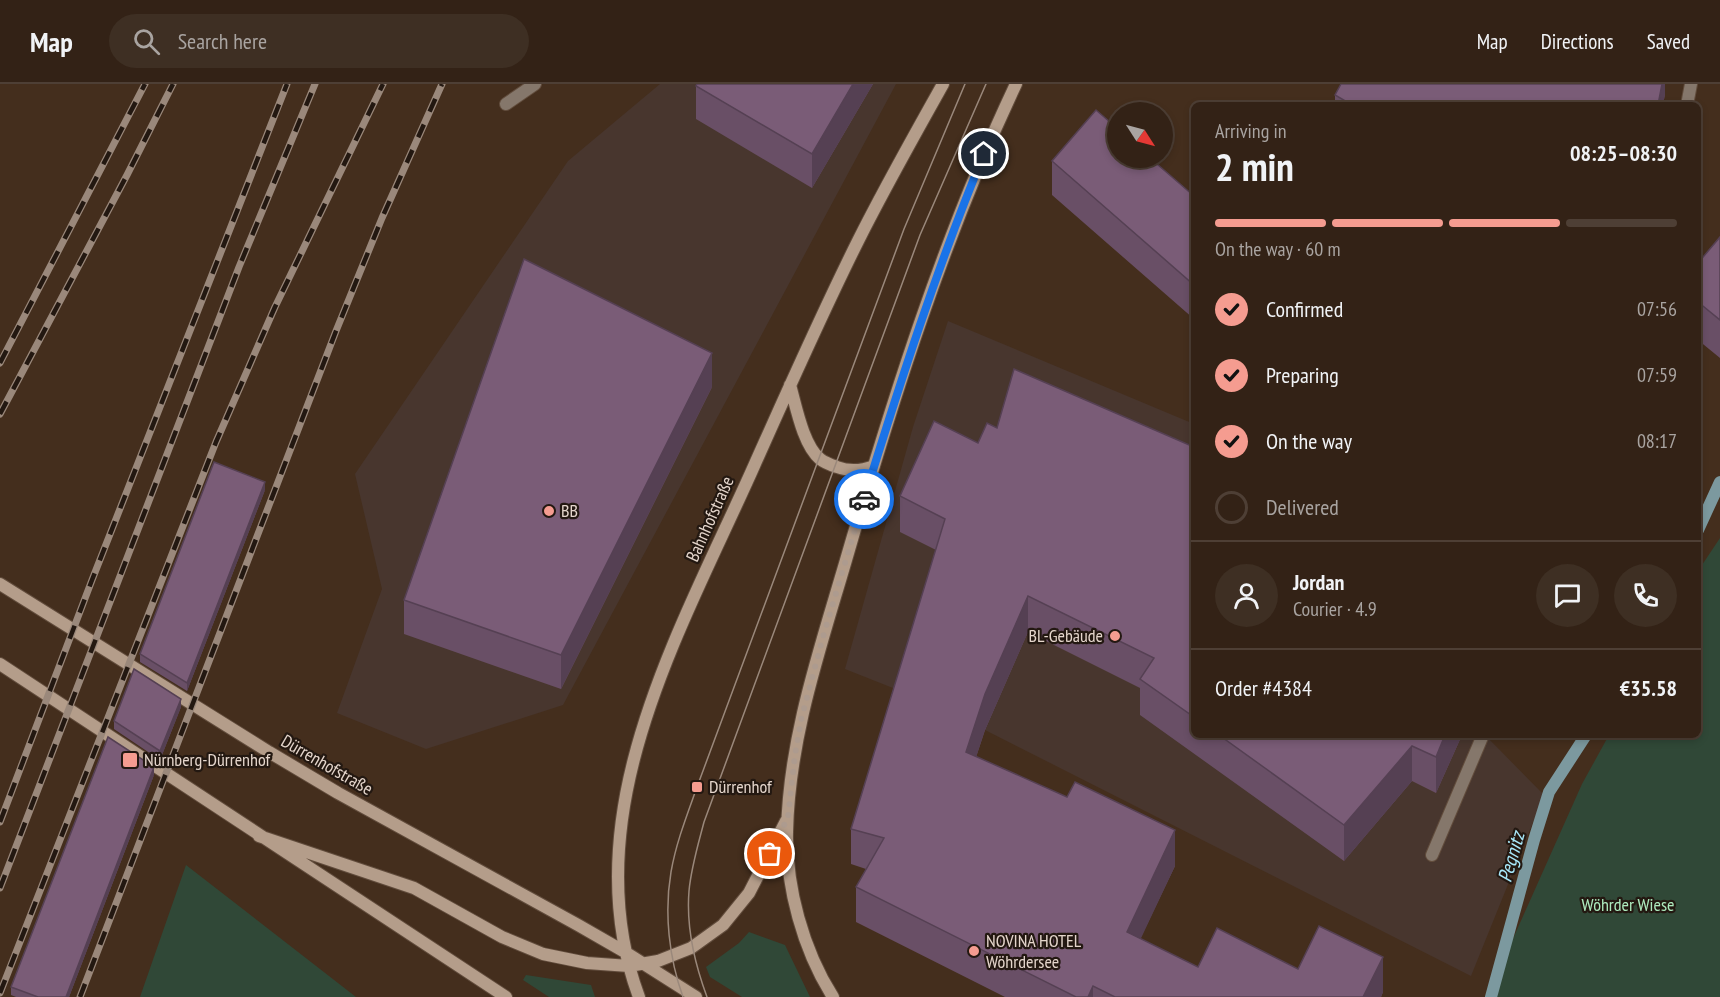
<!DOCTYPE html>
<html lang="en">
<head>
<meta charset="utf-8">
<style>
	body { margin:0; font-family:"PT Sans Narrow",sans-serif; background:#3e2f23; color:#f1f3f6; height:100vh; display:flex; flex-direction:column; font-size:22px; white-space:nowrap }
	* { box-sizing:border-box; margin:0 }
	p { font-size:20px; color:#a9a4a1 }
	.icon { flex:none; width:33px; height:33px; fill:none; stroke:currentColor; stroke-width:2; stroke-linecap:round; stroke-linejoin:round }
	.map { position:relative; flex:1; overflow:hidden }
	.panel { position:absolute; left:1191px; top:18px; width:510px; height:636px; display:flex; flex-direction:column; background:#332216; border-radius:9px; box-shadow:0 3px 9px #0003,0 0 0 2px #4e3f35 }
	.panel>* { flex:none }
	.needle { width:39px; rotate:126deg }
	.controls { position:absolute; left:1107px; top:18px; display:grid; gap:12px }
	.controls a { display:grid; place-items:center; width:66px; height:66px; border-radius:50%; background:#332216; box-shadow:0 3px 9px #0003,0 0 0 2px #4e3f35; font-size:30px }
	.pin { position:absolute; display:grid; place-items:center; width:51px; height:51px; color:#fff; margin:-26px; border:3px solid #fff; border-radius:50%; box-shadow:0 2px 6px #0007 }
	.courier { position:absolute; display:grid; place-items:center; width:60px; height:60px; margin:-30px; border:4px solid #1a73e8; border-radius:50%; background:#fff; color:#222; box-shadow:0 2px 8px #0007 }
	.overview em { font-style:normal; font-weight:700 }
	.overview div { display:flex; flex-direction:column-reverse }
	.overview { display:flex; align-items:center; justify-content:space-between; height:102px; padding:0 24px }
	h1 { font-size:39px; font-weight:700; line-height:45px }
	.bar { display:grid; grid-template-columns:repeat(4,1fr); gap:9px 6px; align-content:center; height:72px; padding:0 24px }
	.bar i { height:8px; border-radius:4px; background:#4e3f35 }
	.bar .current { background:#f59c90 }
	.bar p { grid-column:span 4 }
	.line { display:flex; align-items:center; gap:15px; padding:0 24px; border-top:2px solid #4e3f35 }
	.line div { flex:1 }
	.round { display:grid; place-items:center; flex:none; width:63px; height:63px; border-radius:32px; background:#3e2f23 }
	ol { padding:0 24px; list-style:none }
	li { display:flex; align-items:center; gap:18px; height:66px }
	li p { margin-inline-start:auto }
	li .icon { padding:6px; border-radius:50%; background:#f59c90; color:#111; stroke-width:4 }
	li:last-child { color:#a9a4a1 }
	li i { width:33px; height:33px; border:3px solid #4e3f35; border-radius:50% }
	header { display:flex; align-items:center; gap:36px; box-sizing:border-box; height:84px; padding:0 30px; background:#332216; border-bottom:2px solid #4e3f35 }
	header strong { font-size:28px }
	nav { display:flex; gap:33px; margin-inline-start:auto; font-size:21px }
	.search { width:420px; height:54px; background:#3e2f23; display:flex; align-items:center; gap:15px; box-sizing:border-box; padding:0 21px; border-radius:33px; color:#a9a4a1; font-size:22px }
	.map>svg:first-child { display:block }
	.education { fill:#48362e }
	.green { fill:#304837 }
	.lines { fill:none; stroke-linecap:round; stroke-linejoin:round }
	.stream { stroke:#7c999f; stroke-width:12 }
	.lane-casing { stroke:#614c3c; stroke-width:14 }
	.street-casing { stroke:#614c3c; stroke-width:14 }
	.secondary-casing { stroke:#614c3c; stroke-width:14 }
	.lane { stroke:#85776b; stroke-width:12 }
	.street { stroke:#85776b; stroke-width:12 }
	.secondary { stroke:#b49d8a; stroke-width:12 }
	.tram { stroke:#9a887b; stroke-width:1.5 }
	.rail-casing { stroke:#9a887b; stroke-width:7 }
	.rail { stroke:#231811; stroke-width:4.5; stroke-dasharray:14; stroke-linecap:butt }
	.wall { fill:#694f66 }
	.shaded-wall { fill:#554053 }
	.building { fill:#7a5c77; stroke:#554053; stroke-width:1.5 }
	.done { stroke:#ad9b8f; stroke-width:6; stroke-dasharray:0 10.8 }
	.route { stroke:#1a73e8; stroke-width:8 }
	.poi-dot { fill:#f59c90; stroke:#231811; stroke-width:2 }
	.labels { text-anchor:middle; stroke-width:4.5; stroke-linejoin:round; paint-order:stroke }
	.poi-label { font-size:18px; fill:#e5d6cc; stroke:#231811; text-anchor:start }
	.street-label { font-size:18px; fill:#e5d6cc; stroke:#231811 }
	.park-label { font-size:18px; fill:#adeabe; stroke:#231811 }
	.water-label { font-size:20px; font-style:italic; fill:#a8e8fa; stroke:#231811 }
</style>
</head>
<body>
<header>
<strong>Map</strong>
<div class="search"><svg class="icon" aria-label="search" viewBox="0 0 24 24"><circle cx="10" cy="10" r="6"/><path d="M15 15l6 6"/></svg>Search here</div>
<nav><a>Map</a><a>Directions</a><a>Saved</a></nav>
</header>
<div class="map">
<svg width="1720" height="913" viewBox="0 0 1720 913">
	<rect width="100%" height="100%" fill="#442e1d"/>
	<path class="education" d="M660,0H896L563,621L426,665L337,629L382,505L355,390L568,77Z
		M948,237L1194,340V651H1485L1544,711L1471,892L985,646L903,608L845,585L913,343Z"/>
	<path class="green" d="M1720,454V913H1487L1582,700L1609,651H1698V487Z
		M186,781L356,913H140Z
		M749,848L785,861L810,913H742L710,893L706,883L739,859Z
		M526,891L591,901L595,913H549L523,896Z"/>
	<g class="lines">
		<path class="stream" d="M1698,446L1720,398
			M1491,913L1534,756L1549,708L1586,651"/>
		<g class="lane-casing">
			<path id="lane" d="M506,20L535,0"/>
		</g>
		<g class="street-casing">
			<path id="street" d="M1687,21L1691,0
				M1432,771L1483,651"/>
		</g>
		<g class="secondary-casing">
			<path id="secondary" d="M790,301C796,322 803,361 820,375C825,379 831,381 837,383C850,388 861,387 874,382
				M0,500L269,668L338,709L578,841L625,868L696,913
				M0,580L506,913
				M259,752L414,804L502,853L543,870L587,879L629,882L658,877L691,864L723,841L749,809L786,737
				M639,913C571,731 682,544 754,382C788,306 821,231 858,157C885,103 914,52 943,0
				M833,913C803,866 786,803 787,748C789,654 820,565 846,476C893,314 944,152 1016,0"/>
		</g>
		<use href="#lane" class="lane"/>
		<use href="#street" class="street"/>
		<use href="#secondary" class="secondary"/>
		<path class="tram" d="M683,913C669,874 664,829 671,788C676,759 687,731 697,703L904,145L965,0
			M707,913C694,878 686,844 689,807C691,784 698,761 704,738L920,151L986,0"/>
		<g class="rail-casing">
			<path id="rail" d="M0,279L145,0
				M0,330L127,91L173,0
				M0,738L92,496L287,0
				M0,804L239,183L315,0
				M0,909L216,358L275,223L383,0
				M80,913L336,247L382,134L442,0"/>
		</g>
		<use href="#rail" class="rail"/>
	</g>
	<path class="wall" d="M697,0H873L812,104L696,35V2Z
		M1665,0V10L1663,21H1335V11Z
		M1052,77L1194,112V235L1052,111Z
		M1720,153V274L1698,256V179Z
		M712,303L561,605L404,550V516Z
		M997,344L1194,363V651H1462L1436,709L1412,697L1344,777L1140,631V604L1028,548L985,646L976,673L1175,782L1140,855L1198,883L1298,885L1383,908L1381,913H1005L856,838V803L866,785L851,780V745L936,466L900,448V412L978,359Z
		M265,406L187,607L140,578V570Z
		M181,623L160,676L114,645V637Z
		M154,691L69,913H16L11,911V903Z"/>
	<path class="shaded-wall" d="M853,0H873L812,104V70Z
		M1662,0H1665V10L1663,21H1658Z
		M712,269V303L561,605V571Z
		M265,398V406L187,607V599Z
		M1028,512V548L985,646L966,704V668L985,610Z
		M181,615V623L160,676V667Z
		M1445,651H1462L1436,709V673Z
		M1412,662V697L1344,777V741Z
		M154,683V691L69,913H66Z
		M1175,746V782L1127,884V848Z
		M1383,873V908L1381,913H1363Z
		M1093,902V913H1088Z"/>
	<path class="building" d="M697,0H853L812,70L696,2Z
		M1341,0H1662L1658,21H1352L1335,11Z
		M1096,26L1118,45V74H1150L1194,112V201L1052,77Z
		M1720,153V236L1698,218V179Z
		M524,175L712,269L561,571L404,516Z
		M1014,285L1194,363V633L1140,595L1154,574L1028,512L985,610L966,668L1067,713L1075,698L1175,746L1127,848L1198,883L1217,844L1298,885L1319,842L1383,873L1363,913H1115L1093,902L1088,913H1076L856,803L884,754L851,745L945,435L900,412L934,337L978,359L987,339L997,344Z
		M214,378L265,398L187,599L140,570Z
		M134,585L181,615L160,667L114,637Z
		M1219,651H1445L1436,673L1412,662L1344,741Z
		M108,653L154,683L66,913H38L11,903Z"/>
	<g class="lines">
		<path class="done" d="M770,770L788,733L795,671L801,636L823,553L864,415"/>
		<path class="route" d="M864,415C900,299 937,183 984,70"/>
	</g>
	<g class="poi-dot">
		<circle cx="549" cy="427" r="6"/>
		<circle cx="1115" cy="552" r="6"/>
		<rect x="122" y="668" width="16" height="16" rx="3"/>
		<rect x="691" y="697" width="12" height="12" rx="3"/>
		<circle cx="974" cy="867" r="6"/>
	</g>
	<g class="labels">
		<g class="poi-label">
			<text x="561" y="433">BB</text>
			<text x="1103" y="558" text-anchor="end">BL-Gebäude</text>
			<text x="144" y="682">Nürnberg-Dürrenhof</text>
			<text x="709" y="709">Dürrenhof</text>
			<text x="986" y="863">NOVINA HOTEL<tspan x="986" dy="21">Wöhrdersee</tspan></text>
		</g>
		<g class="street-label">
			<text transform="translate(710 435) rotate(-66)" y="6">Bahnhofstraße</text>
			<text transform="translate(327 681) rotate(30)" y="6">Dürrenhofstraße</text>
		</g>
		<g class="park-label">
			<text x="1628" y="827">Wöhrder Wiese</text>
		</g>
		<g class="water-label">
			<text transform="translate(1511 773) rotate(-74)" y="7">Pegnitz</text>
		</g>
	</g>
</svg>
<div class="controls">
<a><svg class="needle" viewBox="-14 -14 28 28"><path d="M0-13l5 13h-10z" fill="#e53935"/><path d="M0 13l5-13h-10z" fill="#a9a4a1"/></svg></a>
</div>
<div class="pin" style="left:770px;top:770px;background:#ea580c"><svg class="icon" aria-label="bag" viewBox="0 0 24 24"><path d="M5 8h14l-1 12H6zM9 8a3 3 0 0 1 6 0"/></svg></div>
<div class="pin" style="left:984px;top:70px;background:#1f2937"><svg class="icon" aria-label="home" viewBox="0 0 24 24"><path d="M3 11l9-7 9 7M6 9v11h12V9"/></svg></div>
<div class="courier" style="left:864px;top:415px"><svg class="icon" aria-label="car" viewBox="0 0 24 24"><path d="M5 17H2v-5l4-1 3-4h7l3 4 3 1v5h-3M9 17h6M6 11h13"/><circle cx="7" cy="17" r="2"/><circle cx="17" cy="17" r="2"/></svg></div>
<section class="panel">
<div class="overview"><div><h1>2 min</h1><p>Arriving in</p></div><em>08:25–08:30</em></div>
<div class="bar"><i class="current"></i><i class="current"></i><i class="current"></i><i></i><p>On the way · 60 m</p></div>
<ol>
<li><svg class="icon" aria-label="check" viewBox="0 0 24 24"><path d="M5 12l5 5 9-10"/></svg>Confirmed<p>07:56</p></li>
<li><svg class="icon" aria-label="check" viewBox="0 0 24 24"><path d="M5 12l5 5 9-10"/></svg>Preparing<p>07:59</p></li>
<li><svg class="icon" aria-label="check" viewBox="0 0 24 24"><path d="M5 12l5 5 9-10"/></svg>On the way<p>08:17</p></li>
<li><i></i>Delivered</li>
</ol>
<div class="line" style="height:108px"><a class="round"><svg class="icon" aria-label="person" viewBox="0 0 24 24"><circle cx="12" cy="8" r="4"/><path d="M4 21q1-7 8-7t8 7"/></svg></a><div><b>Jordan</b><p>Courier · 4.9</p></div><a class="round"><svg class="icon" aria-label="chat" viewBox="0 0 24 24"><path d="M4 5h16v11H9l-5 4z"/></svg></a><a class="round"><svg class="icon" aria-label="phone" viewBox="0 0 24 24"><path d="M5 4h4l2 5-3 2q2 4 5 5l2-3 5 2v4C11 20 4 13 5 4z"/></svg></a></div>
<div class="line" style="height:78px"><div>Order #4384</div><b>€35.58</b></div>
</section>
</div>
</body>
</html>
